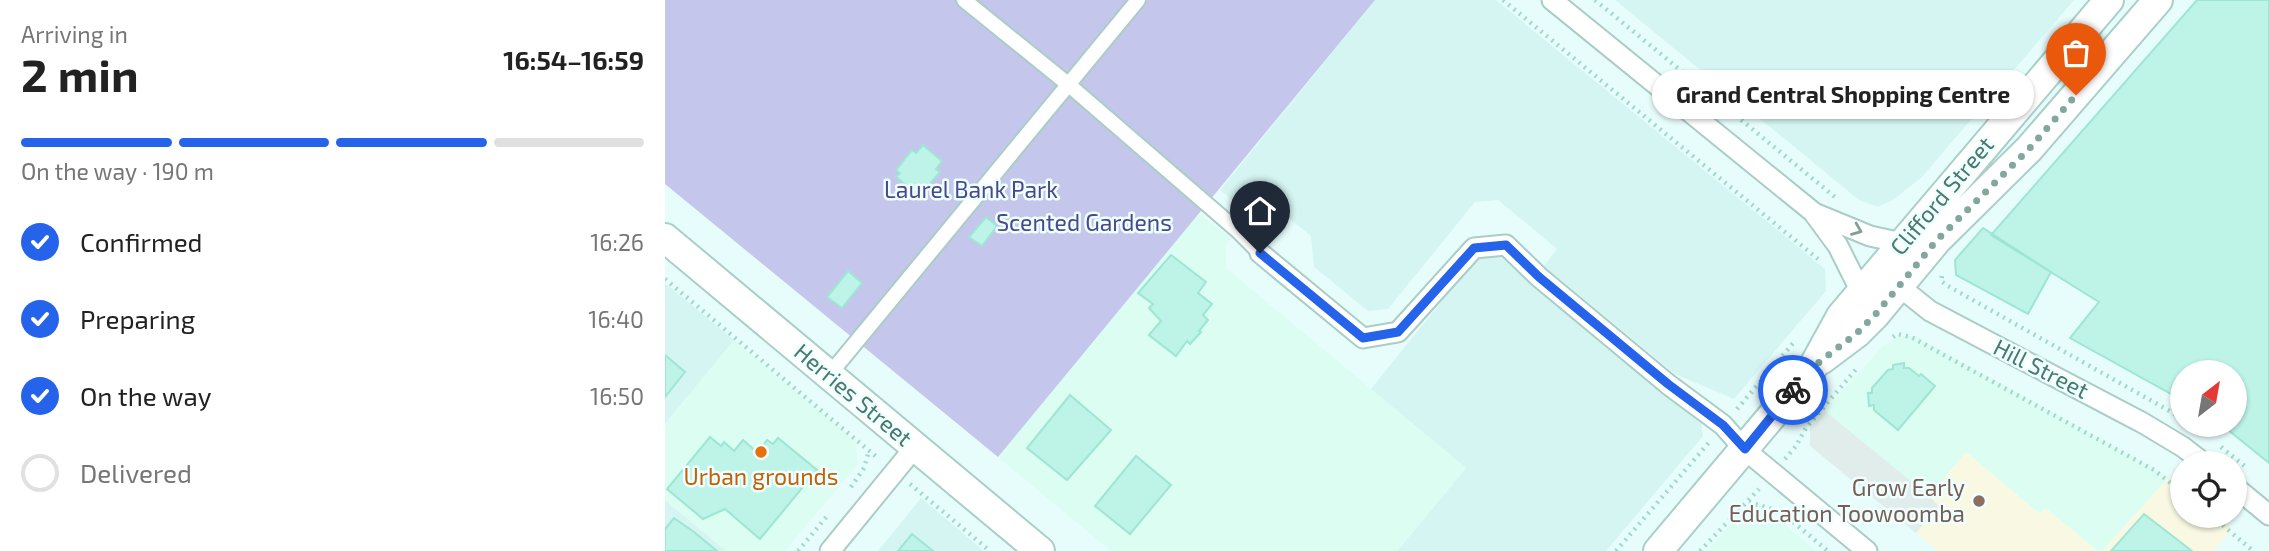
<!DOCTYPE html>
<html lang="en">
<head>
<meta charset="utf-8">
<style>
	body { margin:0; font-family:"Exo 2",sans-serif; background:#f2f2f2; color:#222; height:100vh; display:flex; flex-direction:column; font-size:26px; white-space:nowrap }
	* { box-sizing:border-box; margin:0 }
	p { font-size:23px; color:#767676 }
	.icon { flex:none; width:38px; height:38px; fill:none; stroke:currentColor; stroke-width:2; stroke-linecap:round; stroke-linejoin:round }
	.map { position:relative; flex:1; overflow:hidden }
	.side { display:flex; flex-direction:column; background:#fff; width:665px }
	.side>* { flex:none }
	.needle { width:46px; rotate:31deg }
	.controls { position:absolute; left:1505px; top:360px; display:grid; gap:14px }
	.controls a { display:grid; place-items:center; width:77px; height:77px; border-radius:50%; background:#fff; box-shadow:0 2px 5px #0004; font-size:35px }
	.pin { position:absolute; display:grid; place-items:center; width:60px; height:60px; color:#fff; margin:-72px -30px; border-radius:50% 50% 50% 0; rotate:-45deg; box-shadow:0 0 7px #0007 }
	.pin .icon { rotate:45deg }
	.courier { position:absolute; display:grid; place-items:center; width:70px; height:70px; margin:-35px; border:5px solid #2563eb; border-radius:50%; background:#fff; color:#222; box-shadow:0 2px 9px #0007 }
	.bubble { position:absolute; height:49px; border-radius:24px; background:#fff; box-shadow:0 2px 5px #0004; font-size:23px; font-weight:700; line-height:49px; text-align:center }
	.head em { font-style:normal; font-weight:700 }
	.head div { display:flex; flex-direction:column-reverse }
	.head { display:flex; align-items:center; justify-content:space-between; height:119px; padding:0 21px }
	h1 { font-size:46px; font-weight:700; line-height:52px }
	.bar { display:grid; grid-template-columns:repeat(4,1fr); gap:10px 7px; align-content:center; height:84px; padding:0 21px }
	.bar i { height:9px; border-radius:5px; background:#e0e0e0 }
	.bar .active { background:#2563eb }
	.bar p { grid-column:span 4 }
	ol { padding:0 21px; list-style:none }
	li { display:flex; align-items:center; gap:21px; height:77px }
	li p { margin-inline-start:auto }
	li .icon { padding:7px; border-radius:50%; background:#2563eb; color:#fff; stroke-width:4 }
	li:last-child { color:#767676 }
	li i { width:38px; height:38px; border:4px solid #e0e0e0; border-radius:50% }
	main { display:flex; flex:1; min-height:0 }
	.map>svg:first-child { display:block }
	.residential { fill:#d5f5f2 }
	.commercial { fill:#dbfdf2 }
	.industrial { fill:#e1edeb }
	.education { fill:#f9f9e3 }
	.green { fill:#c5c6eb }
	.building { fill:#bef3e7; stroke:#9ee6d4; stroke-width:2 }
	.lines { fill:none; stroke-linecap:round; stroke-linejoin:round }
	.pedestrian-casing { stroke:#aacdc6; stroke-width:18 }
	.minor-casing { stroke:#aacdc6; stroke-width:23 }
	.secondary-casing { stroke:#a8d0c9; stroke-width:32 }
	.path { stroke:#a0d8cb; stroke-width:4.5; stroke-dasharray:2 5; stroke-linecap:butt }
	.pedestrian { stroke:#fff; stroke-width:14 }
	.minor { stroke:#fff; stroke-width:19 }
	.secondary { stroke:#fff; stroke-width:28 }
	.oneway { stroke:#80a097 }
	.done { stroke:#81a79e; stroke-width:7; stroke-dasharray:0 12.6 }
	.route { stroke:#2563eb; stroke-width:9 }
	.food-dot { fill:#e8710a; stroke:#eff; stroke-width:2.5 }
	.education-dot { fill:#8d6e63; stroke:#eff; stroke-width:2.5 }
	.labels { text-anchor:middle; stroke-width:5; stroke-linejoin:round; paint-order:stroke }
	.park-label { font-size:23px; fill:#4c478a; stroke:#eff }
	.street-label { font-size:23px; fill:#4a786b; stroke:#eff }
	.food-label { font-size:23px; fill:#c56008; stroke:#eff }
	.education-label { font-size:23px; fill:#785e54; stroke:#eff; text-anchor:end }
</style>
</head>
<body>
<main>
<section class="side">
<div class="head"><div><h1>2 min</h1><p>Arriving in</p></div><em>16:54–16:59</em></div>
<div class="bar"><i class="active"></i><i class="active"></i><i class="active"></i><i></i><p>On the way · 190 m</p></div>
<ol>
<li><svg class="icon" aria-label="check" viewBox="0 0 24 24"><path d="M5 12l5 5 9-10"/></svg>Confirmed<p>16:26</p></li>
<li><svg class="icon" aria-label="check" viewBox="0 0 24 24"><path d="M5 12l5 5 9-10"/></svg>Preparing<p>16:40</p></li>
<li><svg class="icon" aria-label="check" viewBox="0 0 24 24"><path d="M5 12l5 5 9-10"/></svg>On the way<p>16:50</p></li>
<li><i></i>Delivered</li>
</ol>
</section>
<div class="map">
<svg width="1604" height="551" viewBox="0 0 1604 551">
	<rect width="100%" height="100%" fill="#e7fdfc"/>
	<path class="residential" d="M710,0H831L1160,269L1161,291L1069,399L1010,374L879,266L892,249L833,200L810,202L723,309L703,311L649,267L646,236L617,213L586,215L555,190Z
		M950,0H1409L1256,178L1228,200L1213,207L1194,200Z
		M838,252L1035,414L1038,436L941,551H732L801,468L705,390L814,255Z
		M0,283L69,340L0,424Z
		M256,498L319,551H213Z
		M0,500L61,551H0Z"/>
	<path class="commercial" d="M534,214L566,238L560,247L562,269L801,468L732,551H446L333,457Z
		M1250,336L1504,477L1437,551H1433L1381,508L1375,514L1301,452L1264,496L1160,411L1218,346L1233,337Z
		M69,340L190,440L193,464L120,551H61L0,500V424Z
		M1094,504L1151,551H1042L1077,511L1084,506Z"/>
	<path class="industrial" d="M1160,411L1275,505L1251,533L1145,446V428Z"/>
	<path class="education" d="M1301,452L1375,514L1380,508L1433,551H1273L1251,533L1274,506L1264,496Z
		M1504,477L1517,488V516H1551L1567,529L1549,551H1437Z"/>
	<path class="green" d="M0,0H710L333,457L0,184Z"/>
	<path class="building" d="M1532,0H1604V463L1557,425H1570V373H1517V400L1405,338L1434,302L1326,235Z
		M258,145L277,161L271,169L275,172L258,192L254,189L251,193L231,177L235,173L231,170L247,150L251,153Z
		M321,217L332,226L317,246L304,237Z
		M1318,228L1386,272L1363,314L1291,275L1290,260Z
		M506,255L541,282L533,293L547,304L538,315L543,320L534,331L536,332L525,344L522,341L511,356L484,335L496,321L484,308L488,304L473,293Z
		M183,271L197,283L177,308L162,297Z
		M0,355L20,372L0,397Z
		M1239,363V368H1244L1254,376L1256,374L1270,386L1233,430L1209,410V405L1204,406L1203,393H1207V388L1223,370L1228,369V365Z
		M405,395L446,430L402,480L362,448Z
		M45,437L56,446L59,442L69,451L78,440L93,453L102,440L108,444L113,438L152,470L95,539L60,509L38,519L2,489Z
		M471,456L506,485L465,534L430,506Z
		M1479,514L1527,551H1446Z
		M9,518L29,532L52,551H0V529Z
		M247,534L268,551H233Z"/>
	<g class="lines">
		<g class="pedestrian-casing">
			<path id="pedestrian" d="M299,0L404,85L573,231L595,253
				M164,375L473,0"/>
		</g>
		<g class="minor-casing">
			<path id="minor" d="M887,0L1148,212L1173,246L1196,292
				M1149,213L1205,236L1237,243
				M595,253L698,338L733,332L809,248L841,245L874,277L1004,385L1058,425L1079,449L1202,551
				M1225,279L1265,311L1478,423L1518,447L1540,464
				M1570,487L1604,515
				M165,551L250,447"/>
		</g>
		<g class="secondary-casing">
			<path id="secondary" d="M0,238L375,551
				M1156,360L1192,333L1210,315L1272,240L1364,149L1493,0
				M993,551L1148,367L1176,316L1444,0"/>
		</g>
		<path class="path" d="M838,0L1153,259
			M930,0L1170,197
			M1277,276L1276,281L1283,286L1517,418
			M0,279L214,459
			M1228,337L1232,334L1246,337L1489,470L1517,492
			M1072,409L1130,341
			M1556,447L1582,468
			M1120,459L1131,446L1141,428L1193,367
			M245,484L325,551
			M186,487L199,468L204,451
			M1084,502L1116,512L1163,551
			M1547,516L1588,551
			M133,551L163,515
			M951,551L1046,440
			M1035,551L1094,489"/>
		<use href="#pedestrian" class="pedestrian"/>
		<use href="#minor" class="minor"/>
		<use href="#secondary" class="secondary"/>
	</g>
	<defs><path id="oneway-chevron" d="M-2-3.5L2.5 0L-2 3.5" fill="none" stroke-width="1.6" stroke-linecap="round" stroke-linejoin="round" transform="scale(1.75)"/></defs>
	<use class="oneway" href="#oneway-chevron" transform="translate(1192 230) rotate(22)"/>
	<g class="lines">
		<path class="done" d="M1128,390L1148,367L1192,333L1210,315L1272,240L1364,149L1411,95"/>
		<path class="route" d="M595,253L698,338L733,332L809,248L841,245L874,277L1003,384L1058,425L1080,449L1128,390"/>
	</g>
	<circle class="food-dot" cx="96" cy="452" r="7"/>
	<circle class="education-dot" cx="1314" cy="501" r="7"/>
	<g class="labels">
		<g class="park-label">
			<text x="306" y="198">Laurel Bank Park</text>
			<text x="419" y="231">Scented Gardens</text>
		</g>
		<g class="street-label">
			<text transform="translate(1277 196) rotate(-50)" y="8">Clifford Street</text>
			<text transform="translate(1376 369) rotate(27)" y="8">Hill Street</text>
			<text transform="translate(188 395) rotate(40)" y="8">Herries Street</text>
		</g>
		<g class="food-label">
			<text x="96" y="485">Urban grounds</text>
		</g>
		<g class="education-label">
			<text x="1300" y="496">Grow Early<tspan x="1300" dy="26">Education Toowoomba</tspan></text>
		</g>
	</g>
</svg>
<div class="controls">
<a><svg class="needle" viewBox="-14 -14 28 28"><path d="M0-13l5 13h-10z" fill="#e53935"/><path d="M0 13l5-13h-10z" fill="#767676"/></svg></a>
<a><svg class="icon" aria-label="locate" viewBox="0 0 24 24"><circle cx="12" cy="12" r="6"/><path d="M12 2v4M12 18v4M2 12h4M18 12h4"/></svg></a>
</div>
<div class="pin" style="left:1411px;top:95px;background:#ea580c"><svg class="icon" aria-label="bag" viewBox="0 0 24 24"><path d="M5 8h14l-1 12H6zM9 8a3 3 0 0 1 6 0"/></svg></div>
<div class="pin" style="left:595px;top:253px;background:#1f2937"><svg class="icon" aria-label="home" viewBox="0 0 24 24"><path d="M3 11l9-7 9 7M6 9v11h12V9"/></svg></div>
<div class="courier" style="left:1128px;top:390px"><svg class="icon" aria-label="bike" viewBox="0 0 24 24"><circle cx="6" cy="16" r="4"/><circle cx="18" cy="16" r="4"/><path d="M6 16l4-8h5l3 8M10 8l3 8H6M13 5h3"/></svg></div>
<div class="bubble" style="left:987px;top:70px;width:382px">Grand Central Shopping Centre</div>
</div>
</main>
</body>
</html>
